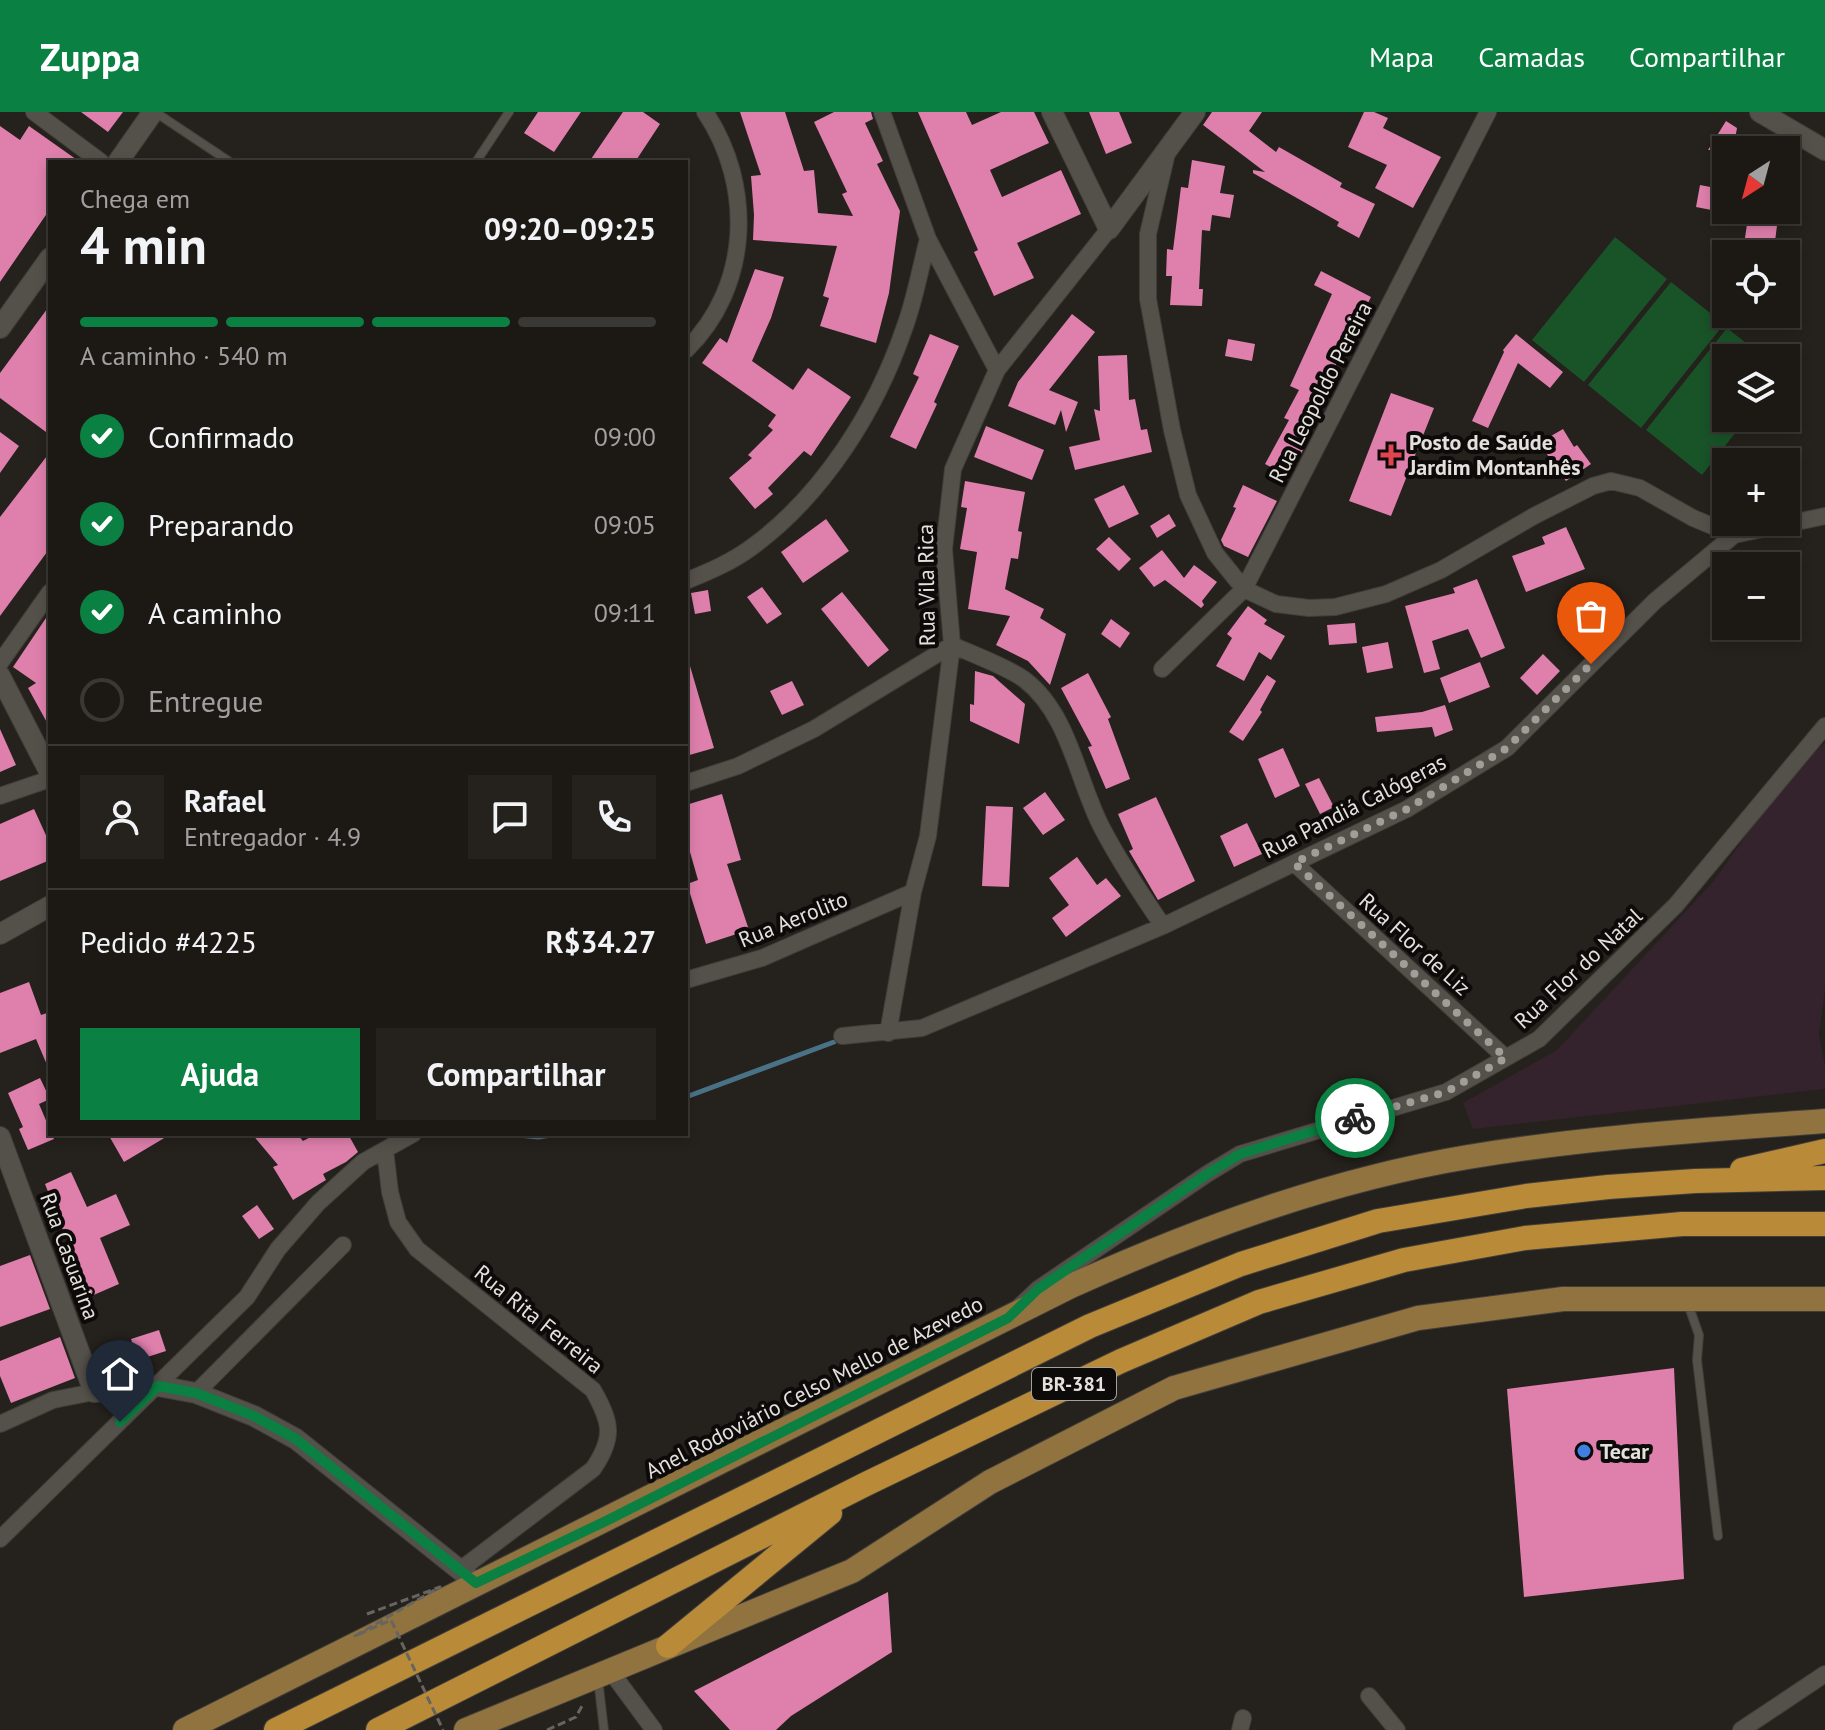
<!DOCTYPE html>
<html lang="pt">
<head>
<meta charset="utf-8">
<style>
	body { margin:0; font-family:"PT Sans",sans-serif; background:#25221e; color:#f1f3f6; height:100vh; display:flex; flex-direction:column; font-size:30px; white-space:nowrap }
	* { box-sizing:border-box; margin:0 }
	p { font-size:26px; color:#a0a0a0 }
	.icon { flex:none; width:44px; height:44px; fill:none; stroke:currentColor; stroke-width:2; stroke-linecap:round; stroke-linejoin:round }
	.map { position:relative; flex:1; overflow:hidden }
	.drawer { position:absolute; left:48px; top:48px; width:640px; height:976px; display:flex; flex-direction:column; background:#1c1915; border-radius:0px; box-shadow:0 4px 12px #0003,0 0 0 2px #3a3834 }
	.drawer>* { flex:none }
	.needle { width:52px; rotate:216deg }
	.tools { position:absolute; left:1712px; top:24px; display:grid; gap:16px }
	.tools a { display:grid; place-items:center; width:88px; height:88px; border-radius:0px; background:#1c1915; box-shadow:0 4px 12px #0003,0 0 0 2px #3a3834; font-size:40px }
	.pin { position:absolute; display:grid; place-items:center; width:68px; height:68px; color:#fff; margin:-82px -34px; border-radius:50% 50% 50% 0; rotate:-45deg; box-shadow:0 0 8px #0007 }
	.pin .icon { rotate:45deg }
	.courier { position:absolute; display:grid; place-items:center; width:80px; height:80px; margin:-40px; border:6px solid #0b8043; border-radius:50%; background:#fff; color:#222; box-shadow:0 2px 10px #0007 }
	.summary em { font-style:normal; font-weight:600 }
	.summary div { display:flex; flex-direction:column-reverse }
	.summary { display:flex; align-items:center; justify-content:space-between; height:136px; padding:0 32px }
	h1 { font-size:52px; font-weight:600; line-height:60px }
	.bar { display:grid; grid-template-columns:repeat(4,1fr); gap:12px 8px; align-content:center; height:96px; padding:0 32px }
	.bar i { height:10px; border-radius:6px; background:#3a3834 }
	.bar .current { background:#0b8043 }
	.bar p { grid-column:span 4 }
	.line { display:flex; align-items:center; gap:20px; padding:0 32px; border-top:2px solid #3a3834 }
	.line div { flex:1 }
	.round { display:grid; place-items:center; flex:none; width:84px; height:84px; border-radius:0px; background:#25221e }
	ol { padding:0 32px; list-style:none }
	li { display:flex; align-items:center; gap:24px; height:88px }
	li p { margin-inline-start:auto }
	li .icon { padding:8px; border-radius:50%; background:#0b8043; color:#fff; stroke-width:4 }
	li:last-child { color:#a0a0a0 }
	li i { width:44px; height:44px; border:4px solid #3a3834; border-radius:50% }
	.action { display:flex; gap:16px; margin-top:auto; padding:16px 32px }
	.action a { flex:1; height:92px; border-radius:0px; background:#0b8043; color:#fff; font-size:32px; font-weight:600; line-height:92px; text-align:center }
	.action a+a { background:#25221e; color:#f1f3f6 }
	header { display:flex; align-items:center; gap:48px; box-sizing:border-box; height:112px; padding:0 40px; background:#0b8043; color:#fff }
	header strong { font-size:38px }
	nav { display:flex; gap:44px; margin-inline-start:auto; font-size:28px }
	.map>svg:first-child { display:block }
	.industrial { fill:#34232c }
	.green { fill:#195328 }
	.lines { fill:none; stroke-linecap:round; stroke-linejoin:round }
	.stream { stroke:#497286; stroke-width:5 }
	.building { fill:#de7fac }
	.service-casing { stroke:#413e3a; stroke-width:10 }
	.minor-casing { stroke:#413e3a; stroke-width:18 }
	.tertiary-casing { stroke:#413e3a; stroke-width:22 }
	.primary-casing { stroke:#413e3a; stroke-width:26 }
	.motorway-casing { stroke:#413e3a; stroke-width:26 }
	.path { stroke:#68645f; stroke-width:3; stroke-dasharray:8 4; stroke-linecap:butt }
	.service { stroke:#54504a; stroke-width:8 }
	.minor { stroke:#54504a; stroke-width:16 }
	.tertiary { stroke:#54504a; stroke-width:20 }
	.primary { stroke:#91733f; stroke-width:24 }
	.motorway { stroke:#b98b38; stroke-width:24 }
	.path-bridge { stroke:#68645f; stroke-width:3; stroke-dasharray:8 4; stroke-linecap:butt }
	.done { stroke:#a19e99; stroke-width:8; stroke-dasharray:0 14.4 }
	.route { stroke:#0b8043; stroke-width:10 }
	.health-dot { fill:#e0444e; stroke:#0d0b09; stroke-width:3 }
	.shop-dot { fill:#3f7fe0; stroke:#0d0b09; stroke-width:3 }
	.labels { text-anchor:middle; stroke-width:8; stroke-linejoin:round; paint-order:stroke }
	.shield { fill:#0d0b09; stroke:#a4a19d; stroke-width:2 }
	.shield-label { font-size:20px; font-weight:bold; fill:#e4e1dd }
	.street-label { font-size:22px; fill:#e4e1dd; stroke:#0d0b09 }
	.poi-label { font-size:22px; font-weight:bold; fill:#e4e1dd; stroke:#0d0b09; text-anchor:start }
</style>
</head>
<body>
<header>
<strong>Zuppa</strong>
<nav><a>Mapa</a><a>Camadas</a><a>Compartilhar</a></nav>
</header>
<div class="map">
<svg width="1825" height="1618" viewBox="0 0 1825 1618">
	<rect width="100%" height="100%" fill="#25211c"/>
	<path class="industrial" d="M1825,631V876L1819,922L1825,954V977L1473,1017L1463,991L1557,938L1713,770L1794,656Z"/>
	<path class="green" d="M1615,125L1667,167L1584,270L1532,228Z
		M1671,170L1724,212L1641,316L1588,273Z
		M1727,216L1765,246H1726V306H1747L1702,363L1646,318Z"/>
	<g class="lines">
		<path class="stream" d="M686,985L834,930
			M507,1022L538,1025L558,1022"/>
	</g>
	<path class="building" d="M81,0H123L108,20Z
		M538,0H581L554,40L524,21Z
		M623,0H643L660,12L635,50H589Z
		M740,0H785L804,59L814,58L818,101L853,104L842,82L847,80L814,10L834,0H871L873,7L865,11L883,49L877,52L900,99L889,181L876,231L820,214L829,186L823,184L837,134L753,128L754,103L751,64L761,63Z
		M918,0H966L972,13L1001,0H1034L1049,31L990,58L1002,85L1061,58L1081,102L1017,131L1034,166L994,184L974,140L978,138Z
		M1089,0H1119L1132,31L1106,42Z
		M1212,0H1262L1249,19L1276,40L1279,35L1342,71L1340,75L1375,92L1359,126L1337,114L1339,110L1253,61V58L1265,60L1203,13Z
		M1364,0H1374L1388,6L1383,16L1441,45L1413,96L1375,76L1387,53L1348,35Z
		M1726,9L1737,16L1733,38H1726V44L1716,38H1708Z
		M0,14L20,28L29,14L80,50H50V97L0,170Z
		M1192,48L1225,54L1220,81L1234,83L1230,106L1212,103L1210,119L1202,118L1199,177H1203L1202,194L1170,193L1172,164H1166L1167,137L1173,138L1181,75L1188,76Z
		M1700,73L1726,78L1722,100L1696,95Z
		M1749,98H1779L1774,137L1744,133Z
		M755,157L784,165L771,206L752,249L793,278L808,256L851,285L811,344L804,339L768,376L773,382L755,397L729,366L752,346L748,343L773,318L768,314L776,303L702,251L720,226L727,231Z
		M1321,159L1371,185L1361,205L1366,207L1358,223L1352,220L1332,261L1335,263L1303,322L1309,326L1289,365L1265,352L1289,308L1284,306L1299,278L1290,274L1332,182L1314,173Z
		M50,193V323L0,286V261Z
		M1072,202L1095,220L1049,278L1078,290L1066,320L1061,298L1055,313L1008,294L1018,270Z
		M930,222L959,234L934,290L937,292L916,337L890,325L919,265L913,262Z
		M1516,222L1563,260L1550,276L1518,251L1488,316L1472,309L1504,240L1503,238Z
		M1228,227L1255,232L1252,249L1225,244Z
		M1127,243L1129,288L1135,287L1141,318L1147,317L1152,340L1075,358L1069,335L1100,328L1094,297L1100,299L1098,244Z
		M1391,281L1434,296L1391,404L1349,389Z
		M986,314L1044,338L1032,368L974,345Z
		M1563,317L1574,335L1577,333L1591,352L1566,369L1539,331Z
		M0,320L19,334L0,361Z
		M50,340V436L0,504V405Z
		M965,369L1025,380L1018,419L1022,420L1018,447L1011,446L1005,477L1044,497L1040,506L1066,522L1050,573L1028,549L996,533L1010,504L968,497L977,440L960,437L967,396L961,395Z
		M1124,373L1139,402L1109,416L1094,387Z
		M1243,373L1277,389L1248,445L1224,434L1221,428L1236,396L1233,395Z
		M1169,402L1176,414L1157,426L1150,414Z
		M826,407L849,439L803,471L781,440Z
		M1566,415L1585,457L1526,480L1512,444L1545,432L1542,425Z
		M1109,425L1131,447L1119,459L1096,437Z
		M1162,438L1184,466L1194,453L1217,470L1202,489L1204,493L1201,496L1165,468L1154,475L1139,456Z
		M1477,467L1505,536L1481,546L1468,517L1432,529L1440,557L1424,561L1405,494L1455,481L1453,476Z
		M762,475L782,502L767,512L747,485Z
		M708,478L711,499L695,502L691,481Z
		M842,480L889,538L868,555L821,497Z
		M1248,494L1267,508L1264,512L1285,524L1271,548L1259,540L1244,569L1216,554L1232,526L1227,522Z
		M50,500V616L28,576L36,571L13,555Z
		M1111,507L1130,521L1120,536L1101,522Z
		M1355,511L1357,531L1329,533L1327,513Z
		M1388,530L1393,556L1367,561L1362,535Z
		M1543,542L1560,559L1537,583L1520,566Z
		M1480,550L1490,575L1449,591L1440,566Z
		M690,554L714,636L686,644V555Z
		M975,559L993,564L1025,592L1019,632L970,609V592L974,593Z
		M1088,561L1111,605L1108,607L1130,667L1106,677L1088,635L1092,634L1061,576Z
		M1267,563L1276,569L1260,598L1262,600L1243,629L1229,620Z
		M792,569L804,593L782,603L770,579Z
		M1445,593L1453,618L1435,625L1432,615L1377,620L1375,605L1422,600Z
		M0,617L16,653L0,660Z
		M1283,636L1300,674L1275,686L1258,647Z
		M1319,666L1334,695L1320,702L1305,672Z
		M1045,680L1065,708L1043,723L1023,696Z
		M722,682L741,748L727,752L749,818L706,832L687,772L698,768L686,726V693Z
		M1156,685L1195,769L1158,788L1129,739L1133,737L1118,702Z
		M986,694L1013,695L1009,775L982,774Z
		M34,697L50,732V748L0,769V712Z
		M1247,711L1262,742L1234,755L1220,724Z
		M1077,745L1097,773L1106,766L1121,784L1066,825L1052,806L1069,793L1049,766Z
		M29,870L41,903L50,900V960L36,927L0,941V881Z
		M40,966L50,987L39,992L54,1027L28,1038L19,1017L23,1015L8,981Z
		M108,1022H171L124,1050Z
		M252,1022H297L303,1029L316,1022H348L358,1040L346,1050L323,1062L326,1068L293,1088L273,1055L278,1053Z
		M71,1060L87,1095L116,1082L130,1113L100,1126L119,1172L89,1185L45,1072Z
		M257,1093L274,1117L259,1127L242,1104Z
		M30,1143L50,1197L0,1215V1154Z
		M159,1218L166,1239L138,1248L131,1227Z
		M60,1225L75,1266L11,1291L0,1264V1249Z
		M1674,1256L1684,1467L1524,1485L1507,1277Z
		M888,1480L892,1540L791,1604L776,1618H730L694,1579Z"/>
	<g class="lines">
		<g class="service-casing">
			<path id="service" d="M155,0L230,50
				M476,50L509,0
				M1688,1192L1699,1223L1697,1248L1718,1424
				M598,1567L604,1618"/>
		</g>
		<g class="minor-casing">
			<path id="minor" d="M34,0L101,50
				M882,0L928,127L997,258
				M1167,41L1148,122V187L1172,318L1188,383L1215,441L1244,477L1276,492L1309,496L1335,495L1386,482L1441,458L1534,404L1593,374L1611,369L1640,376L1693,406L1734,423
				M686,238C751,175 754,73 705,0
				M686,469C708,460 732,450 752,435C823,383 876,299 904,217C915,188 920,157 928,127
				M0,551L50,480
				M1162,557L1244,477L1488,0
				M686,671L738,654L814,617L952,533C972,542 1008,555 1025,568C1069,602 1077,667 1101,714C1119,749 1141,782 1163,814
				M0,684L50,667
				M1294,751L1506,946
				M686,868L762,846L913,780
				M888,921L913,780L928,724L952,533L944,437L953,357L997,258L1109,117
				M842,924L922,916L1163,814L1407,697L1507,636L1655,489L1734,423L1825,404
				M385,1038L390,1080L398,1110L417,1137L593,1278C611,1310 615,1325 593,1357L460,1458
				M1020,1194L1038,1177L1207,1062L1240,1042L1446,980L1539,927L1676,793L1825,614
				M196,1281L343,1133
				M0,1312L53,1288L94,1280
				M0,1427L247,1185L278,1137L318,1091L363,1050L413,1022
				M609,1557L654,1618
				M1369,1584L1397,1618
				M1240,1618L1243,1606
				M1741,1618L1825,1562"/>
		</g>
		<g class="tertiary-casing">
			<path id="tertiary" d="M1052,0L1109,117L1195,0
				M1760,0L1825,38
				M118,50L153,0
				M0,216L50,146
				M0,564L50,661
				M0,822L50,794
				M0,1025L94,1280L158,1274L196,1281L254,1304L296,1327L476,1471"/>
		</g>
		<g class="primary-casing">
			<path id="primary" d="M185,1618L1071,1174C1198,1117 1330,1068 1468,1045C1587,1025 1706,1018 1825,1009
				M466,1618L852,1459L990,1370L1174,1276L1418,1206L1563,1187H1825"/>
		</g>
		<g class="motorway-casing">
			<path id="motorway" d="M1742,1058L1825,1039
				M668,1534L830,1401
				M276,1618L1090,1214L1241,1152L1378,1109L1526,1084L1608,1075L1695,1069L1825,1066
				M378,1618L866,1372L1121,1249L1259,1190L1404,1148L1525,1126L1682,1112H1825"/>
		</g>
		<path class="path" d="M547,1618L576,1605L582,1594"/>
		<use href="#service" class="service"/>
		<use href="#minor" class="minor"/>
		<use href="#tertiary" class="tertiary"/>
		<use href="#primary" class="primary"/>
		<use href="#motorway" class="motorway"/>
		<path class="path-bridge" d="M367,1502L440,1475L355,1524L391,1508L443,1618"/>
	</g>
	<g class="lines">
		<path class="done" d="M1355,1006L1446,980L1506,946L1294,751L1407,697L1507,636L1591,552"/>
		<path class="route" d="M120,1310L158,1274L196,1281L254,1304L296,1327L476,1471L608,1408L1008,1206L1038,1177L1207,1062L1240,1042L1355,1006"/>
	</g>
	<path class="health-dot" d="M1387 331h8v8h8v8h-8v8h-8v-8h-8v-8h8z"/>
	<circle class="shop-dot" cx="1584" cy="1339" r="8"/>
	<g class="labels">
		<rect class="shield" x="1032" y="1256" width="84" height="32" rx="6"/>
		<g class="shield-label">
			<text x="1074" y="1279">BR-381</text>
		</g>
		<g class="street-label">
			<text transform="translate(1320 280) rotate(-63)" y="8">Rua Leopoldo Pereira</text>
			<text transform="translate(926 473) rotate(-91)" y="8">Rua Vila Rica</text>
			<text transform="translate(1354 694) rotate(-27)" y="8">Rua Pandiá Calógeras</text>
			<text transform="translate(793 807) rotate(-22)" y="8">Rua Aerolito</text>
			<text transform="translate(1415 832) rotate(42)" y="8">Rua Flor de Liz</text>
			<text transform="translate(1578 856) rotate(-43)" y="8">Rua Flor do Natal</text>
			<text transform="translate(70 1144) rotate(70)" y="8">Rua Casuarina</text>
			<text transform="translate(539 1207) rotate(39)" y="8">Rua Rita Ferreira</text>
			<text transform="translate(814 1275) rotate(-27)" y="8">Anel Rodoviário Celso Mello de Azevedo</text>
		</g>
		<g class="poi-label">
			<text x="1409" y="338">Posto de Saúde<tspan x="1409" dy="25">Jardim Montanhês</tspan></text>
			<text x="1600" y="1347">Tecar</text>
		</g>
	</g>
</svg>
<div class="tools">
<a><svg class="needle" viewBox="-14 -14 28 28"><path d="M0-13l5 13h-10z" fill="#e53935"/><path d="M0 13l5-13h-10z" fill="#a0a0a0"/></svg></a>
<a><svg class="icon" aria-label="locate" viewBox="0 0 24 24"><circle cx="12" cy="12" r="6"/><path d="M12 2v4M12 18v4M2 12h4M18 12h4"/></svg></a>
<a><svg class="icon" aria-label="layers" viewBox="0 0 24 24"><path d="M12 4l9 5-9 5-9-5zM3 14l9 5 9-5"/></svg></a>
<a>+</a>
<a>−</a>
</div>
<div class="pin" style="left:1591px;top:552px;background:#ea580c"><svg class="icon" aria-label="bag" viewBox="0 0 24 24"><path d="M5 8h14l-1 12H6zM9 8a3 3 0 0 1 6 0"/></svg></div>
<div class="pin" style="left:120px;top:1310px;background:#1f2937"><svg class="icon" aria-label="home" viewBox="0 0 24 24"><path d="M3 11l9-7 9 7M6 9v11h12V9"/></svg></div>
<div class="courier" style="left:1355px;top:1006px"><svg class="icon" aria-label="bike" viewBox="0 0 24 24"><circle cx="6" cy="16" r="4"/><circle cx="18" cy="16" r="4"/><path d="M6 16l4-8h5l3 8M10 8l3 8H6M13 5h3"/></svg></div>
<section class="drawer">
<div class="summary"><div><h1>4 min</h1><p>Chega em</p></div><em>09:20–09:25</em></div>
<div class="bar"><i class="current"></i><i class="current"></i><i class="current"></i><i></i><p>A caminho · 540 m</p></div>
<ol>
<li><svg class="icon" aria-label="check" viewBox="0 0 24 24"><path d="M5 12l5 5 9-10"/></svg>Confirmado<p>09:00</p></li>
<li><svg class="icon" aria-label="check" viewBox="0 0 24 24"><path d="M5 12l5 5 9-10"/></svg>Preparando<p>09:05</p></li>
<li><svg class="icon" aria-label="check" viewBox="0 0 24 24"><path d="M5 12l5 5 9-10"/></svg>A caminho<p>09:11</p></li>
<li><i></i>Entregue</li>
</ol>
<div class="line" style="height:144px"><a class="round"><svg class="icon" aria-label="person" viewBox="0 0 24 24"><circle cx="12" cy="8" r="4"/><path d="M4 21q1-7 8-7t8 7"/></svg></a><div><b>Rafael</b><p>Entregador · 4.9</p></div><a class="round"><svg class="icon" aria-label="chat" viewBox="0 0 24 24"><path d="M4 5h16v11H9l-5 4z"/></svg></a><a class="round"><svg class="icon" aria-label="phone" viewBox="0 0 24 24"><path d="M5 4h4l2 5-3 2q2 4 5 5l2-3 5 2v4C11 20 4 13 5 4z"/></svg></a></div>
<div class="line" style="height:104px"><div>Pedido #4225</div><b>R$34.27</b></div>
<div class="action"><a>Ajuda</a><a>Compartilhar</a></div>
</section>
</div>
</body>
</html>
